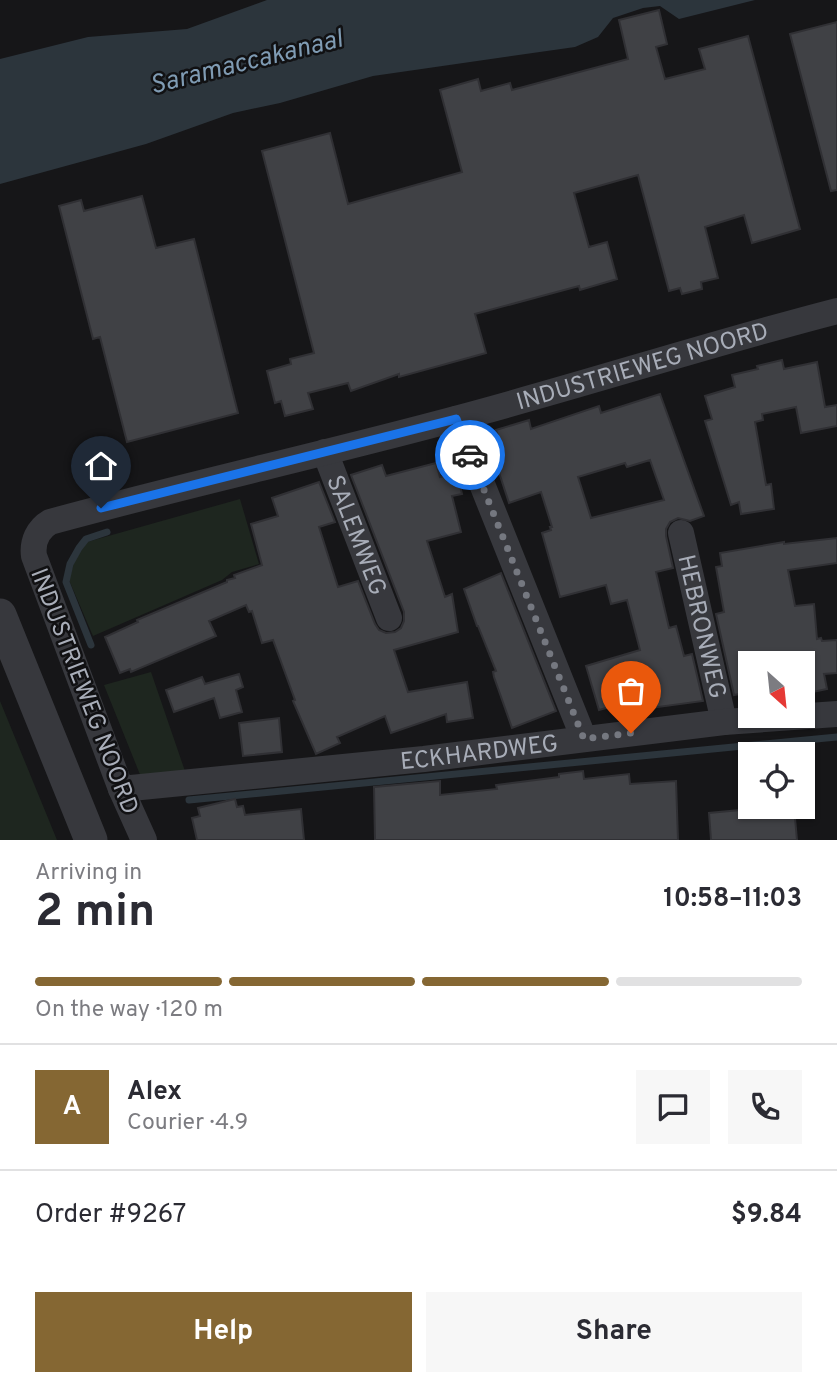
<!DOCTYPE html>
<html lang="en">
<head>
<meta charset="utf-8">
<style>
	body { margin:0; font-family:Overpass,sans-serif; background:#f7f7f7; color:#2b2b33; height:100vh; display:flex; flex-direction:column; font-size:26px; white-space:nowrap }
	* { box-sizing:border-box; margin:0 }
	p { font-size:23px; color:#7c7c81 }
	.icon { flex:none; width:38px; height:38px; fill:none; stroke:currentColor; stroke-width:2; stroke-linecap:round; stroke-linejoin:round }
	.map { position:relative; height:840px; overflow:hidden }
	.side { display:flex; flex-direction:column; background:#fff; flex:1 }
	.side>* { flex:none }
	.needle { width:46px; rotate:153deg }
	.controls { position:absolute; left:738px; top:651px; display:grid; gap:14px }
	.controls a { display:grid; place-items:center; width:77px; height:77px; border-radius:0px; background:#fff; box-shadow:0 2px 5px #0004; font-size:35px }
	.pin { position:absolute; display:grid; place-items:center; width:60px; height:60px; color:#fff; margin:-72px -30px; border-radius:50% 50% 50% 0; rotate:-45deg; box-shadow:0 0 7px #0007 }
	.pin .icon { rotate:45deg }
	.courier { position:absolute; display:grid; place-items:center; width:70px; height:70px; margin:-35px; border:5px solid #1a73e8; border-radius:50%; background:#fff; color:#222; box-shadow:0 2px 9px #0007 }
	.headline em { font-style:normal; font-weight:700 }
	.headline div { display:flex; flex-direction:column-reverse }
	.headline { display:flex; align-items:center; justify-content:space-between; height:119px; padding:0 35px }
	h1 { font-size:46px; font-weight:700; line-height:52px }
	.bar { display:grid; grid-template-columns:repeat(4,1fr); gap:10px 7px; align-content:center; height:84px; padding:0 35px }
	.bar i { height:9px; border-radius:5px; background:#e1e1e2 }
	.bar .current { background:#856733 }
	.bar p { grid-column:span 4 }
	.line { display:flex; align-items:center; gap:18px; padding:0 35px; border-top:2px solid #e1e1e2 }
	.line div { flex:1 }
	.round { display:grid; place-items:center; flex:none; width:74px; height:74px; border-radius:0px; background:#f7f7f7 }
	.button { display:flex; gap:14px; margin-top:auto; padding:14px 35px }
	.button a { flex:1; height:80px; border-radius:0px; background:#856733; color:#fff; font-size:28px; font-weight:700; line-height:80px; text-align:center }
	.button a+a { background:#f7f7f7; color:#2b2b33 }
	.map>svg:first-child { display:block }
	.green { fill:#1e261f }
	.water { fill:#2c353c }
	.lines { fill:none; stroke-linecap:round; stroke-linejoin:round }
	.stream { stroke:#2c353c; stroke-width:7 }
	.building { fill:#404145; stroke:#303034; stroke-width:2; fill-rule:evenodd }
	.minor { stroke:#37383d; stroke-width:26 }
	.tertiary { stroke:#37383d; stroke-width:33 }
	.done { stroke:#757880; stroke-width:7; stroke-dasharray:0 12.6 }
	.route { stroke:#1a73e8; stroke-width:9 }
	.labels { text-anchor:middle; stroke-width:5; stroke-linejoin:round; paint-order:stroke }
	.street-label { font-size:24px; fill:#a8adb8; stroke:#111113 }
	.water-label { font-size:26px; font-style:italic; fill:#7f9bb3; stroke:#111113 }
</style>
</head>
<body>
<div class="map">
<svg width="837" height="840" viewBox="0 0 837 840">
	<rect width="100%" height="100%" fill="#161618"/>
	<path class="green" d="M240,499L259,564L232,572L222,580L93,636L69,580L74,562L87,542Z
		M151,672L187,777L143,782L104,685Z
		M0,701L57,840H0Z"/>
	<path class="water" d="M267,0H755L679,19L660,6L643,8L613,18L598,37L575,47L373,76L280,103L233,113L146,144L0,184V59L88,37L187,29Z"/>
	<g class="lines">
		<path class="stream" d="M91,645L66,582L70,564L79,548L86,539L107,532
			M189,800L837,737"/>
	</g>
	<path class="building" d="M659,10L667,44L656,47L665,79L705,69L699,49L748,36L800,229L752,243L744,215L705,227L718,278L701,282L702,289L682,294L680,288L669,291L638,175L574,193L589,247L607,242L617,279L580,290L579,286L475,314L486,353L399,377V374L351,391L348,383L308,393L313,409L285,416L281,401L275,403L267,371L291,364L290,359L314,353L262,151L330,133L348,204L462,172L440,90L478,79L481,91L510,83L512,90L628,59L619,20Z
		M837,22V190L831,191L790,34Z
		M142,196L156,248L194,239L238,413L127,442L100,337L93,339L59,206L81,200L84,211Z
		M782,360L784,369L817,362L825,407L837,405V426L801,433L796,407L762,414L763,420L755,422L766,485L771,484L774,509L741,514L739,502L731,505L705,421L712,419L705,396L735,387L732,375L758,369L757,366Z
		M660,394L704,516L690,521L678,518L670,522L666,529V536L673,568L656,572L669,628L676,626L684,656L692,654L703,701L651,708L649,696L599,710L586,666L640,650L627,600L611,604L606,585L560,597L542,533L551,530L550,527H552L541,492L509,503L489,442L499,439L496,430L529,420L531,429L599,406L601,413ZM650,460L664,500L591,518L578,477L625,463L627,467Z
		M436,463L440,477L457,473L462,494L452,496L461,532L427,541L445,597L452,594L458,632L394,650L408,692L467,682L473,718L447,722L446,714L391,733L385,716L337,737L340,743L316,754L293,701L295,700L273,640L262,643L252,611L249,612L246,605L209,621L216,636L131,672L130,669L120,673L105,637L138,622L137,620L227,582V580L235,578L234,575L262,565L251,524L278,516L272,498L319,482L335,522L319,527L338,587L358,581L375,624L379,630L386,633L395,632L401,628L404,621V612L351,475L382,465L386,476Z
		M837,538V563L788,570L795,606L814,604L817,639L821,638L822,641L837,640V673L824,674L827,689L803,694V663H751V692L734,695L716,614L724,612L716,567L722,566L720,553L784,542V544Z
		M501,573L556,711L512,728L494,677L493,672L496,671L478,626H477L464,589Z
		M239,674L243,687L236,690L242,712L220,718L214,698L174,712L166,690L202,677L205,684Z
		M279,718L282,752L243,756L239,723Z
		M583,771L584,779L629,774L630,784L676,781L678,840H375L374,787L440,781V795L497,789L496,785L559,777V774Z
		M235,799L237,807L243,806L245,815L301,809L304,840H197L192,818L200,816L198,808Z
		M772,807H794L797,840H711L709,813Z"/>
	<g class="lines">
		<g class="minor">
			<path d="M456,419L584,739"/>
			<path id="s1" d="M325,452L389,618"/>
			<path id="s2" d="M681,533L724,722"/>
			<path id="s3" d="M121,789L424,759L724,722L837,714"/>
			<path id="s4" d="M144,840L121,789L34,556C32,542 38,529 50,522C185,485 321,455 455,419C583,385 709,344 837,311"/>
		</g>
		<path class="tertiary" d="M0,615L91,840"/>
	</g>
	<g class="lines">
		<path class="done" d="M470,455L584,739L631,733"/>
		<path class="route" d="M101,508L456,419L470,455"/>
	</g>
	<g class="labels">
		<g class="street-label">
			<text dy="8" stroke="none"><textPath href="#s4" startOffset="957">INDUSTRIEWEG NOORD</textPath></text>
			<text dy="8" stroke="none"><textPath href="#s1" startOffset="89">SALEMWEG</textPath></text>
			<text dy="8" stroke="none"><textPath href="#s2" startOffset="96">HEBRONWEG</textPath></text>
			<text transform="translate(85 691) rotate(69)" y="8">INDUSTRIEWEG NOORD</text>
			<text dy="8" stroke="none"><textPath href="#s3" startOffset="360">ECKHARDWEG</textPath></text>
		</g>
		<g class="water-label">
			<text transform="translate(246 61) rotate(-14)" y="9">Saramaccakanaal</text>
		</g>
	</g>
</svg>
<div class="controls">
<a><svg class="needle" viewBox="-14 -14 28 28"><path d="M0-13l5 13h-10z" fill="#e53935"/><path d="M0 13l5-13h-10z" fill="#7c7c81"/></svg></a>
<a><svg class="icon" aria-label="locate" viewBox="0 0 24 24"><circle cx="12" cy="12" r="6"/><path d="M12 2v4M12 18v4M2 12h4M18 12h4"/></svg></a>
</div>
<div class="pin" style="left:631px;top:733px;background:#ea580c"><svg class="icon" aria-label="bag" viewBox="0 0 24 24"><path d="M5 8h14l-1 12H6zM9 8a3 3 0 0 1 6 0"/></svg></div>
<div class="pin" style="left:101px;top:508px;background:#1f2937"><svg class="icon" aria-label="home" viewBox="0 0 24 24"><path d="M3 11l9-7 9 7M6 9v11h12V9"/></svg></div>
<div class="courier" style="left:470px;top:455px"><svg class="icon" aria-label="car" viewBox="0 0 24 24"><path d="M5 17H2v-5l4-1 3-4h7l3 4 3 1v5h-3M9 17h6M6 11h13"/><circle cx="7" cy="17" r="2"/><circle cx="17" cy="17" r="2"/></svg></div>
</div>
<section class="side">
<div class="headline"><div><h1>2 min</h1><p>Arriving in</p></div><em>10:58–11:03</em></div>
<div class="bar"><i class="current"></i><i class="current"></i><i class="current"></i><i></i><p>On the way · 120 m</p></div>
<div class="line" style="height:126px"><b class="round" style="background:#856733;color:#fff">A</b><div><b>Alex</b><p>Courier · 4.9</p></div><a class="round"><svg class="icon" aria-label="chat" viewBox="0 0 24 24"><path d="M4 5h16v11H9l-5 4z"/></svg></a><a class="round"><svg class="icon" aria-label="phone" viewBox="0 0 24 24"><path d="M5 4h4l2 5-3 2q2 4 5 5l2-3 5 2v4C11 20 4 13 5 4z"/></svg></a></div>
<div class="line" style="height:91px"><div>Order #9267</div><b>$9.84</b></div>
<div class="button"><a>Help</a><a>Share</a></div>
</section>
</body>
</html>
